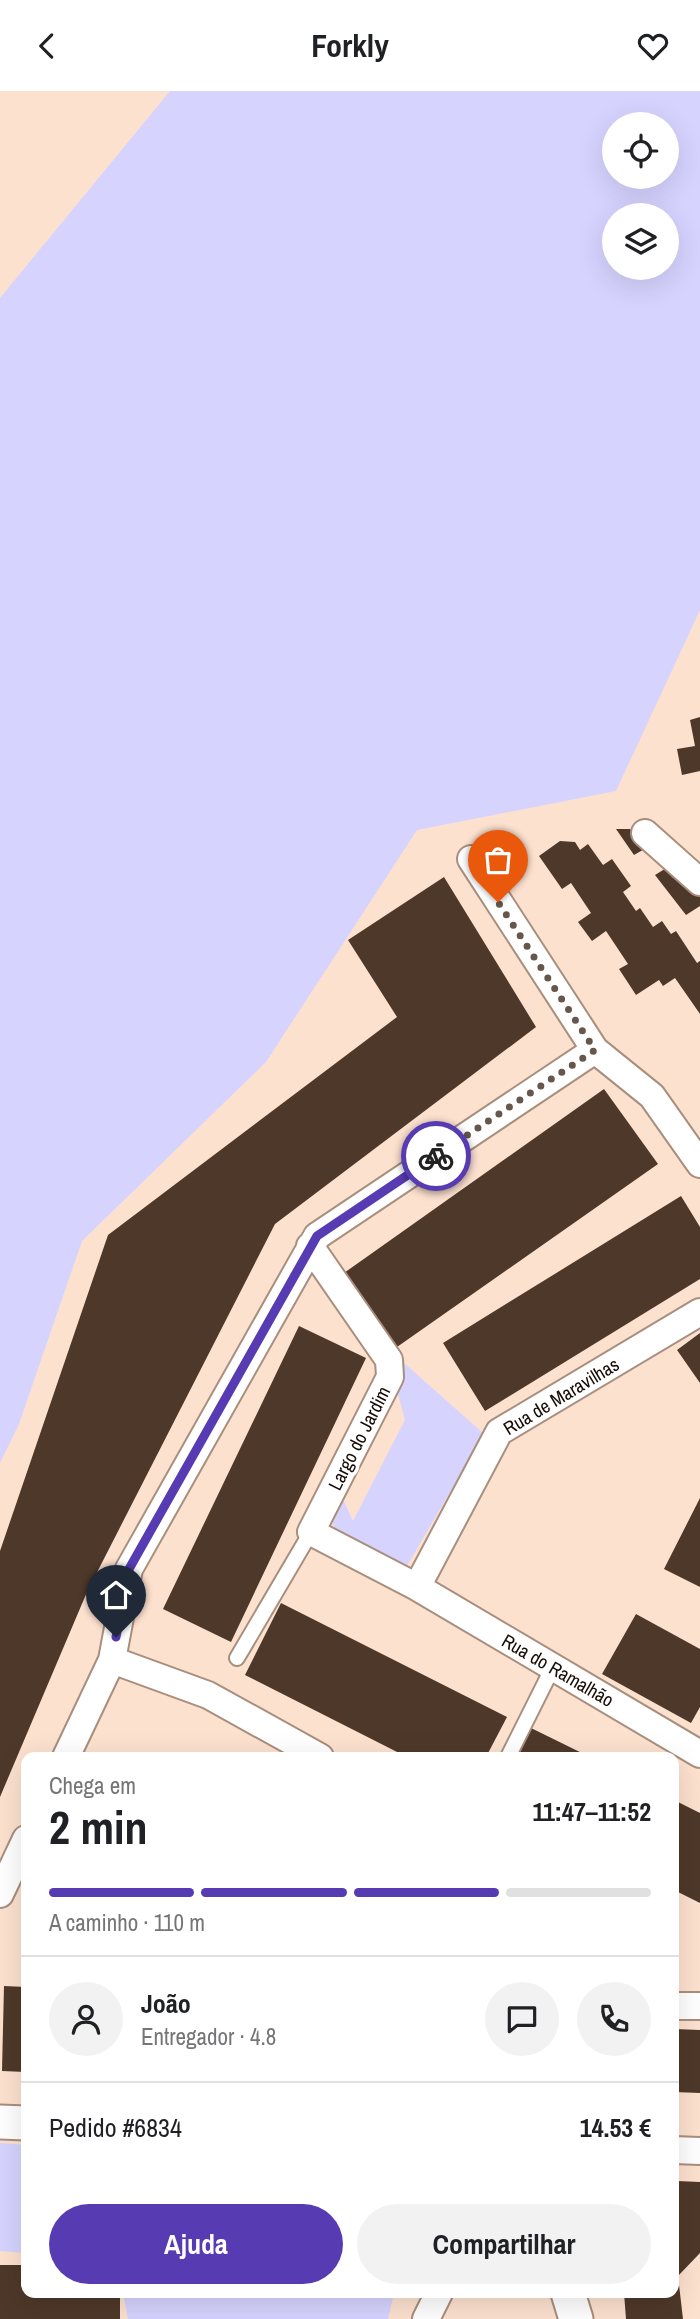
<!DOCTYPE html>
<html lang="pt">
<head>
<meta charset="utf-8">
<style>
	body { margin:0; font-family:"Archivo Narrow",sans-serif; background:#f2f2f2; color:#202124; height:100vh; display:flex; flex-direction:column; font-size:26px; white-space:nowrap }
	* { box-sizing:border-box; margin:0 }
	p { font-size:23px; color:#757577 }
	.icon { flex:none; width:38px; height:38px; fill:none; stroke:currentColor; stroke-width:2; stroke-linecap:round; stroke-linejoin:round }
	.map { position:relative; flex:1; overflow:hidden }
	.details { position:absolute; left:21px; top:1661px; width:658px; height:546px; display:flex; flex-direction:column; background:#fff; border-radius:14px; box-shadow:0 7px 28px #0002 }
	.details>* { flex:none }
	.fabs { position:absolute; left:602px; top:21px; display:grid; gap:14px }
	.fabs a { display:grid; place-items:center; width:77px; height:77px; border-radius:50%; background:#fff; box-shadow:0 7px 28px #0002; font-size:35px }
	.pin { position:absolute; display:grid; place-items:center; width:60px; height:60px; color:#fff; margin:-72px -30px; border-radius:50% 50% 50% 0; rotate:-45deg; box-shadow:0 0 7px #0007 }
	.pin .icon { rotate:45deg }
	.courier { position:absolute; display:grid; place-items:center; width:70px; height:70px; margin:-35px; border:5px solid #573bb3; border-radius:50%; background:#fff; color:#222; box-shadow:0 2px 9px #0007 }
	.overview em { font-style:normal; font-weight:700 }
	.overview div { display:flex; flex-direction:column-reverse }
	.overview { display:flex; align-items:center; justify-content:space-between; height:119px; padding:0 28px }
	h1 { font-size:46px; font-weight:700; line-height:52px }
	.bar { display:grid; grid-template-columns:repeat(4,1fr); gap:10px 7px; align-content:center; height:84px; padding:0 28px }
	.bar i { height:9px; border-radius:5px; background:#e0e0e0 }
	.bar .on { background:#573bb3 }
	.bar p { grid-column:span 4 }
	.line { display:flex; align-items:center; gap:18px; padding:0 28px; border-top:2px solid #e0e0e0 }
	.line div { flex:1 }
	.round { display:grid; place-items:center; flex:none; width:74px; height:74px; border-radius:37px; background:#f2f2f2 }
	.primary-button { display:flex; gap:14px; margin-top:auto; padding:14px 28px }
	.primary-button a { flex:1; height:80px; border-radius:42px; background:#573bb3; color:#fff; font-size:28px; font-weight:700; line-height:80px; text-align:center }
	.primary-button a+a { background:#f2f2f2; color:#202124 }
	header { display:flex; justify-content:space-between; align-items:center; height:91px; padding:0 28px; background:#fff; font-size:32px; font-weight:700 }
	.map>svg:first-child { display:block }
	.green { fill:#d6d3ff; fill-rule:evenodd }
	.building { fill:#4e3829 }
	.lines { fill:none; stroke-linecap:round; stroke-linejoin:round }
	.service-casing { stroke:#a88e7d; stroke-width:18 }
	.minor-casing { stroke:#a88e7d; stroke-width:30 }
	.tertiary-casing { stroke:#a88e7d; stroke-width:37 }
	.service { stroke:#fff; stroke-width:14 }
	.minor { stroke:#fff; stroke-width:26 }
	.tertiary { stroke:#fff; stroke-width:33 }
	.done { stroke:#66574c; stroke-width:7; stroke-dasharray:0 12.6 }
	.route { stroke:#573bb3; stroke-width:9 }
	.labels { text-anchor:middle; stroke-width:7; stroke-linejoin:round; paint-order:stroke }
	.street-label { font-size:19px; fill:#150c06; stroke:#fff }
</style>
</head>
<body>
<header><svg class="icon" aria-label="back" viewBox="0 0 24 24"><path d="M15 5l-7 7 7 7"/></svg>Forkly<svg class="icon" aria-label="heart" viewBox="0 0 24 24"><path d="M12 20l-8-8c-3-5 5-10 8-4 3-6 11-1 8 4z"/></svg></header>
<div class="map">
<svg width="700" height="2228" viewBox="0 0 700 2228">
	<rect width="100%" height="100%" fill="#fde1cf"/>
	<path class="green" d="M170,0H700V519L616,700L417,739L266,971L82,1150L19,1333L0,1372V207ZM667,33V86H614V33ZM667,124V177H614V124Z
		M403,1271L484,1343L407,1475L335,1439L332,1430L343,1408L353,1430L405,1329L397,1299L404,1290Z
		M0,2052L26,2054V2162L0,2160Z
		M123,2202H394L388,2228H128Z"/>
	<path class="building" d="M700,626V680L682,684L677,658L695,655L690,629Z
		M616,738H630L648,756L634,764Z
		M560,750L575,751L580,759L588,753L603,774L612,768L631,795L623,801L636,820L640,817L653,836L662,830L671,843L676,840L697,872L700,870V923L675,887L663,895L659,889L636,904L619,878L628,873L606,840L592,850L578,831L591,822L571,792L562,798L539,765Z
		M668,776L700,804V815L686,824L655,784Z
		M444,786L536,936L275,1133L87,1501L0,1706V1460L108,1144L397,926L348,849Z
		M604,998L658,1073L397,1256L344,1182Z
		M681,1105L700,1136V1188L485,1320L443,1252Z
		M299,1235L366,1267L231,1551L163,1518Z
		M700,1242V1292L677,1259Z
		M700,1407V1496L664,1478Z
		M281,1512L507,1626L486,1666H407L245,1584Z
		M636,1523L700,1558V1616L691,1632L602,1583Z
		M529,1636L590,1666H514Z
		M674,1709L700,1722V1812L674,1799Z
		M4,1895L26,1896V1981L2,1980Z
		M674,1938L700,1939V2002L674,2001Z
		M677,2090L700,2091V2162L678,2185L683,2228H626L624,2202H674V2093Z
		M0,2174H26V2202H120V2228H0Z"/>
	<g class="lines">
		<g class="service-casing">
			<path id="service" d="M237,1567L311,1441
				M508,1666L553,1576"/>
		</g>
		<g class="minor-casing">
			<path id="minor" d="M645,742L700,791
				M471,768L595,959L652,1005L700,1073
				M310,1155L389,1269L390,1286L311,1441L417,1496L700,1663
				M417,1496L499,1341L700,1221
				M112,1569L208,1604L320,1666
				M66,1666L112,1569L129,1478L317,1145L595,959
				M0,1803L26,1748
				M674,1915H700
				M674,2059L700,2060
				M426,2228L439,2202"/>
		</g>
		<g class="tertiary-casing">
			<path id="tertiary" d="M0,2031L26,2032
				M568,2202L576,2228"/>
		</g>
		<use href="#service" class="service"/>
		<use href="#minor" class="minor"/>
		<use href="#tertiary" class="tertiary"/>
	</g>
	<g class="lines">
		<path class="done" d="M436,1065L595,959L498,811"/>
		<path class="route" d="M116,1546L129,1478L317,1145L436,1065"/>
	</g>
	<g class="labels">
		<g class="street-label">
			<text transform="translate(561 1305) rotate(-31)" y="7">Rua de Maravilhas</text>
			<text transform="translate(359 1347) rotate(-63)" y="7">Largo do Jardim</text>
			<text transform="translate(558 1579) rotate(30)" y="7">Rua do Ramalhão</text>
		</g>
	</g>
</svg>
<div class="fabs">
<a><svg class="icon" aria-label="locate" viewBox="0 0 24 24"><circle cx="12" cy="12" r="6"/><path d="M12 2v4M12 18v4M2 12h4M18 12h4"/></svg></a>
<a><svg class="icon" aria-label="layers" viewBox="0 0 24 24"><path d="M12 4l9 5-9 5-9-5zM3 14l9 5 9-5"/></svg></a>
</div>
<div class="pin" style="left:498px;top:811px;background:#ea580c"><svg class="icon" aria-label="bag" viewBox="0 0 24 24"><path d="M5 8h14l-1 12H6zM9 8a3 3 0 0 1 6 0"/></svg></div>
<div class="pin" style="left:116px;top:1546px;background:#1f2937"><svg class="icon" aria-label="home" viewBox="0 0 24 24"><path d="M3 11l9-7 9 7M6 9v11h12V9"/></svg></div>
<div class="courier" style="left:436px;top:1065px"><svg class="icon" aria-label="bike" viewBox="0 0 24 24"><circle cx="6" cy="16" r="4"/><circle cx="18" cy="16" r="4"/><path d="M6 16l4-8h5l3 8M10 8l3 8H6M13 5h3"/></svg></div>
<section class="details">
<div class="overview"><div><h1>2 min</h1><p>Chega em</p></div><em>11:47–11:52</em></div>
<div class="bar"><i class="on"></i><i class="on"></i><i class="on"></i><i></i><p>A caminho · 110 m</p></div>
<div class="line" style="height:126px"><a class="round"><svg class="icon" aria-label="person" viewBox="0 0 24 24"><circle cx="12" cy="8" r="4"/><path d="M4 21q1-7 8-7t8 7"/></svg></a><div><b>João</b><p>Entregador · 4.8</p></div><a class="round"><svg class="icon" aria-label="chat" viewBox="0 0 24 24"><path d="M4 5h16v11H9l-5 4z"/></svg></a><a class="round"><svg class="icon" aria-label="phone" viewBox="0 0 24 24"><path d="M5 4h4l2 5-3 2q2 4 5 5l2-3 5 2v4C11 20 4 13 5 4z"/></svg></a></div>
<div class="line" style="height:91px"><div>Pedido #6834</div><b>14.53 €</b></div>
<div class="primary-button"><a>Ajuda</a><a>Compartilhar</a></div>
</section>
</div>
</body>
</html>
